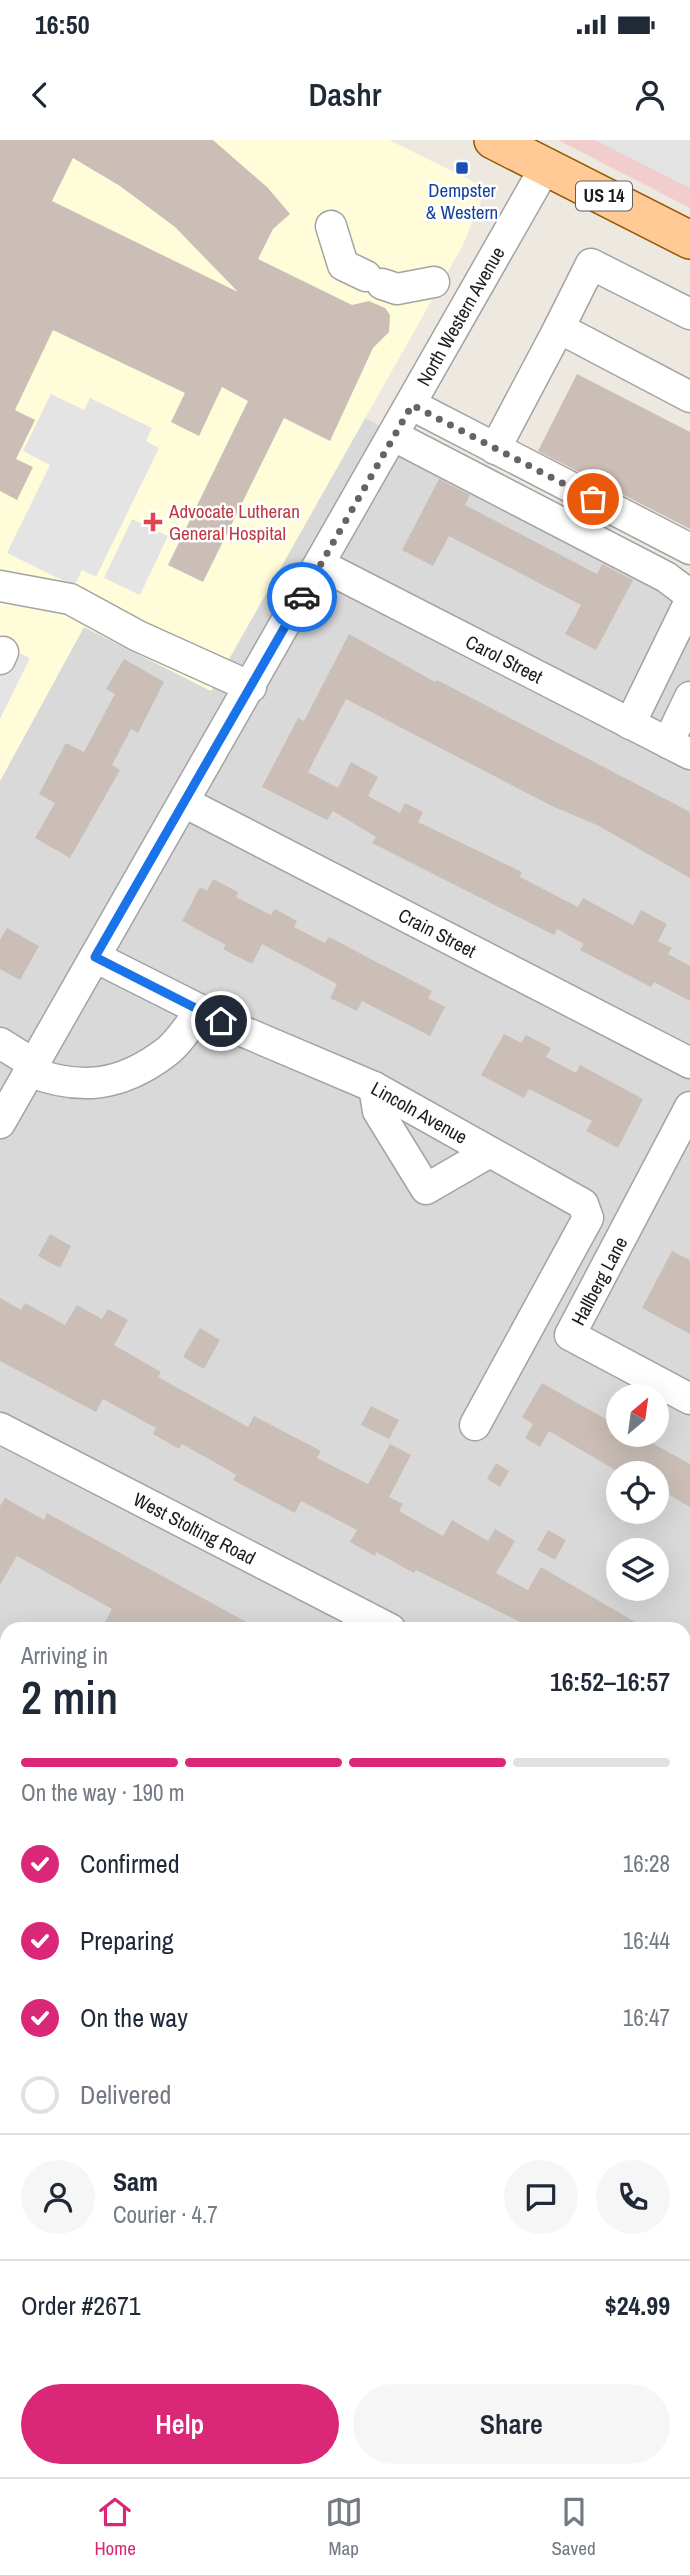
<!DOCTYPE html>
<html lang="en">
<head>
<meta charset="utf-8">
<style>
	body { margin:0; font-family:"Archivo Narrow",sans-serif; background:#f6f6f7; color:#1f2937; height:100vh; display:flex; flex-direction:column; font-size:26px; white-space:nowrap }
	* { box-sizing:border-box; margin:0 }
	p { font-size:23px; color:#747a83 }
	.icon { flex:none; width:38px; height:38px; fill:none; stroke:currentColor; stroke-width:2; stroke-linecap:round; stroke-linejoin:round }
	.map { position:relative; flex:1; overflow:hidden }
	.panel { position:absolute; left:0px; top:1482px; width:691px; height:856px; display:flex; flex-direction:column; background:#fff; border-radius:21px 21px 0 0; box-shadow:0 7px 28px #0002 }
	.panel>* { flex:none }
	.needle { width:46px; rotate:29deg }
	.controls { position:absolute; left:606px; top:1244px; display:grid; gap:14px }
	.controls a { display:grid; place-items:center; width:63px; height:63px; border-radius:50%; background:#fff; box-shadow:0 7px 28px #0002; font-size:35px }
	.pin { position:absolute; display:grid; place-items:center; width:60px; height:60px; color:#fff; margin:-30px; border:4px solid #fff; border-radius:50%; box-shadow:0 2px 7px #0007 }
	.courier { position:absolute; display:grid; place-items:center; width:70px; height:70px; margin:-35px; border:5px solid #1a73e8; border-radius:50%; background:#fff; color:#222; box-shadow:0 2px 9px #0007 }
	.headline em { font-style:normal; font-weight:600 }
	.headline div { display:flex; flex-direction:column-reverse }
	.headline { display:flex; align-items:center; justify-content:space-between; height:119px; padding:0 21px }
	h1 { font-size:46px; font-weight:600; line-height:52px }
	.bar { display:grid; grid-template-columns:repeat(4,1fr); gap:10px 7px; align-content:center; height:84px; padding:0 21px }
	.bar i { height:9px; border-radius:5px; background:#e0e1e3 }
	.bar .current { background:#db2777 }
	.bar p { grid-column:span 4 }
	.line { display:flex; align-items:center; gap:18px; padding:0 21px; border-top:2px solid #e0e1e3 }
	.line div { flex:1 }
	.round { display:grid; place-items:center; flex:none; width:74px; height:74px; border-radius:37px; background:#f6f6f7 }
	ol { padding:0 21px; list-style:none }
	li { display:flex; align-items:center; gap:21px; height:77px }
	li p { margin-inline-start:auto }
	li .icon { padding:7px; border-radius:50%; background:#db2777; color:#fff; stroke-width:4 }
	li:last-child { color:#747a83 }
	li i { width:38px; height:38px; border:4px solid #e0e1e3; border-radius:50% }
	.primary-button { display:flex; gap:14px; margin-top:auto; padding:14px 21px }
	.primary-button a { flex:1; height:80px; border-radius:42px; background:#db2777; color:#fff; font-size:28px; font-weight:600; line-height:80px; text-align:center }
	.primary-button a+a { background:#f6f6f7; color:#1f2937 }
	.status { display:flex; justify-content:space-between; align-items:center; height:49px; padding:0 35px; background:#fff; direction:ltr }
	.status svg { height:19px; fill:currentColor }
	header { display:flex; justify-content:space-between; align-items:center; height:91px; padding:0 21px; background:#fff; font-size:32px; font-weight:600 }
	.menu { display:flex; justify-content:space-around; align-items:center; height:98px; border-top:2px solid #e0e1e3; background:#fff; font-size:19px; color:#747a83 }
	.menu a { display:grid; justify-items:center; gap:4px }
	.menu .current { color:#db2777 }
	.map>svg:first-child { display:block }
	.residential { fill:#dad9d9; fill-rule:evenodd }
	.commercial { fill:#f1cdce }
	.education { fill:#fffcd9 }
	.parking { fill:#e4e4e4 }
	.building { fill:#cabeb6; fill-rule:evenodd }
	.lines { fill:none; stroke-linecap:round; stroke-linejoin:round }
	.minor-casing { stroke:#a3a3a3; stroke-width:33 }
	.major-casing { stroke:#945900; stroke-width:40 }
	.minor { stroke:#fff; stroke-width:30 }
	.major { stroke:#ffca95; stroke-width:37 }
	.done { stroke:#666461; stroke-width:7; stroke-dasharray:0 12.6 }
	.route { stroke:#1a73e8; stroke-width:9 }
	.transit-dot { fill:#1a4fb4; stroke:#fff; stroke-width:2.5 }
	.health-dot { fill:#e0444e; stroke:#fff; stroke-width:2.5 }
	.labels { text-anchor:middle; stroke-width:5; stroke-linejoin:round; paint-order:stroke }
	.shield { fill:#fff; stroke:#606060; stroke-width:2 }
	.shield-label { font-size:18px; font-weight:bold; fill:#1c1c1c }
	.transit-label { font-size:19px; fill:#164399; stroke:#fff }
	.street-label { font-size:19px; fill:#1c1c1c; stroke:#fff }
	.health-label { font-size:19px; fill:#be3a42; stroke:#fff; text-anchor:start }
</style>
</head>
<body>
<div class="status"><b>16:50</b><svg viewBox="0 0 49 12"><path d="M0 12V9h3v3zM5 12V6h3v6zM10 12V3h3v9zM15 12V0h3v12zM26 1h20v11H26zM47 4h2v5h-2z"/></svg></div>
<header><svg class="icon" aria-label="back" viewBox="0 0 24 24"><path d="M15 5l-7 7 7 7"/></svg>Dashr<svg class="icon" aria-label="person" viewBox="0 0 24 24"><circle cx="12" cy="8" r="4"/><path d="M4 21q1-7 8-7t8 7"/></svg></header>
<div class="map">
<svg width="690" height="2337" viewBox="0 0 690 2337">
	<rect width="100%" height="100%" fill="#eee9e0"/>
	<path class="residential" d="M365,278L690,447V2108L684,2118V1489H7V2331H564L561,2337H0V641L84,487L211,551ZM618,1256H656V1295H618ZM618,1334H656V1372H618ZM618,1410H656V1449H618Z
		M690,2237V2337H634L637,2331H684V2248Z"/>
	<path class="commercial" d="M558,0H690V68Z"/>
	<path class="education" d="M0,0H389L486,48L463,105L211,551L84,487L0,641Z"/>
	<path class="parking" d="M595,0H690V48Z
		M51,254L84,270L90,258L152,288L146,301L159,308L96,437L82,430L74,446L7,413L50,325L23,311Z
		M132,379L168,396L140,455L104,438Z
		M0,504L30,518L0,579Z"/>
	<path class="building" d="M0,0H213L267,47L290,74L273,89L258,119L352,165L369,161L385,168L390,175L389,192L373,208L330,301L284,278L203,442L168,425L248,261L222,247L199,296L171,282L185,253L53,190L15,270L35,280L16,319L33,327L17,360L0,351ZM73,18L120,46L175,87L238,152L52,61Z
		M577,234L690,292V389L538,311Z
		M439,339L470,355L465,365L597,434L602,424L633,440L596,510L565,494L581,465L449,396L433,426L402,410Z
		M349,494L435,542L437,540L690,672V738L597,685L552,666L346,559L308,632L338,648L351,622L378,637L368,656L400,673L405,663L423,672L418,682L522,732L520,737L578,767L583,758L633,785L641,770L667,784L658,801L672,808L668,814L690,826V861L654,842L651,847L580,810L584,804L557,789L554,795L372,703L376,697L333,671L327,680L262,647L298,578L304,581Z
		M124,519L164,542L138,593L131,589L112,625L120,630L70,718L35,698L55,663L39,654L66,603L84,612L115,554L106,549Z
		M213,739L238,752L236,757L271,775L275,769L297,781L294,787L325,803L329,797L432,851L428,858L445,867L430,896L362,861L357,871L330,858L337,844L262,804L252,824L223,809L226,805L182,781L200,747L207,751Z
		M7,788L39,806L20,840L0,829V800Z
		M504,894L521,903L526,895L551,908L546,917L576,933L580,925L643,959L618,1008L586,991L592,981L529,949L524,958L481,935Z
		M50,1094L71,1106L60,1128L38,1116Z
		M672,1111L690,1120V1194L642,1168Z
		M0,1158L21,1170L25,1163L65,1185L77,1165L102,1179L108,1169L128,1180L114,1205L161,1232L158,1237L248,1287L254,1276L321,1311L317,1318L368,1344L390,1304L411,1315L389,1357L403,1364L399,1371L443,1396L452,1380L488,1401L495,1389L515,1401L496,1433L528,1450L541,1427L647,1489H534L416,1430L414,1433L376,1412L375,1416L350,1402L357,1390L301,1361L295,1373L233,1340L236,1335L225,1328L182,1304L179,1309L153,1294L156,1288L103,1259L96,1272L0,1221Z
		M200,1188L220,1200L204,1229L183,1217Z
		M542,1243L618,1286V1295H638L690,1324V1367L656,1347V1334H622L549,1291L540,1307L525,1298L533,1284L522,1277Z
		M371,1266L399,1280L389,1299L361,1285Z
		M496,1323L509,1331L500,1347L487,1339Z
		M5,1358L44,1380L47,1373L259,1489H101L112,1469L17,1416L0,1445V1366Z
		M548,1390L566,1400L555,1420L537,1410Z"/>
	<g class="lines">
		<g class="minor-casing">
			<g id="minor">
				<path d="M331,86L343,125L366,136"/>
				<path d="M382,144L397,149L434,142"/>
				<path d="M559,188L591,124L690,174"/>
				<path d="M412,265L690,409"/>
				<path d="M394,296L666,437L690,455"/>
				<path d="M495,309L559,188L690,257"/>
				<path id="s1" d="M321,425L690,614"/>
				<path d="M0,446L70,459L138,496L251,547"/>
				<path d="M0,519L3,512"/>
				<path d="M630,584L690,461"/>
				<path d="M668,603L690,557"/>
				<path id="s2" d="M184,662L690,923"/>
				<path id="s3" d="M95,817L242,891L374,947L583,1064L588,1078L475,1285"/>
				<path d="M0,903L32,923"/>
				<path d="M28,931C79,951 120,947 165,913C179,903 189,885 200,872"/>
				<path d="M374,947L378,971L426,1049L488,1013"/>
				<path d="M690,967L570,1195L690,1259"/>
				<path id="s4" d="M0,983L546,26"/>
				<path id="s5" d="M0,1288L390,1489"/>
				<path d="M684,1641L690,1644"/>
				<path d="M0,1731L7,1734"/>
				<path d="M684,2082L690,2085"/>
				<path d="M0,2170L7,2174"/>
				<path d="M311,2331L322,2337"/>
			</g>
		</g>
		<g class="major-casing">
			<path id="major" d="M493,0L690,100
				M684,2185L690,2175
				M599,2337L602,2331"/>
		</g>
		<use href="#minor" class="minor"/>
		<use href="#major" class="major"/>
	</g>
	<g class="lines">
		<path class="done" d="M302,457L412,265L593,359"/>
		<path class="route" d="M221,881L95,817L302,457"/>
	</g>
	<rect class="transit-dot" x="455" y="21" width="14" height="14" rx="3.5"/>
	<path class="health-dot" d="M149.5 371.5h7v7h7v7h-7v7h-7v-7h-7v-7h7z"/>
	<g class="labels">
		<rect class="shield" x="576" y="41.5" width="56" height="29" rx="5"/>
		<g class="shield-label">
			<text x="604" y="62">US 14</text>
		</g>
		<g class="transit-label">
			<text x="462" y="57">Dempster<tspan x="462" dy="22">&amp; Western</tspan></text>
		</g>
		<g class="street-label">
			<text dy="7" stroke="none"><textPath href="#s4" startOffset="929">North Western Avenue</textPath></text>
			<text dy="7" stroke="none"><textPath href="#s1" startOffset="206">Carol Street</textPath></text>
			<text dy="7" stroke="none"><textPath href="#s2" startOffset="285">Crain Street</textPath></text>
			<text dy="7" stroke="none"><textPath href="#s3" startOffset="360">Lincoln Avenue</textPath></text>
			<text transform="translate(599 1141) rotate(-62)" y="7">Hallberg Lane</text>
			<text dy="7" stroke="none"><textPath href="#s5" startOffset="219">West Stolting Road</textPath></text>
		</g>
		<g class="health-label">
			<text x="169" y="378">Advocate Lutheran<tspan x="169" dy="22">General Hospital</tspan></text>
		</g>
	</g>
</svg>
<div class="controls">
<a><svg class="needle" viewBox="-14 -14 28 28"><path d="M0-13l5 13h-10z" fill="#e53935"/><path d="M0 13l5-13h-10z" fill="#747a83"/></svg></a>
<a><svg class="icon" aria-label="locate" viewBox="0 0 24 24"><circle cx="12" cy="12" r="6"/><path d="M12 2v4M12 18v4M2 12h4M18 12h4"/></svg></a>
<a><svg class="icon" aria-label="layers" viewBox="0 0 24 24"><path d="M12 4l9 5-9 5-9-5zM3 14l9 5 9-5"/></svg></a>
</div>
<div class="pin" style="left:593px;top:359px;background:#ea580c"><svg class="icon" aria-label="bag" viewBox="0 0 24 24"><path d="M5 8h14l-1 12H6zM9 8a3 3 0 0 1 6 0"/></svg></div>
<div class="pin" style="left:221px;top:881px;background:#1f2937"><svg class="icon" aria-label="home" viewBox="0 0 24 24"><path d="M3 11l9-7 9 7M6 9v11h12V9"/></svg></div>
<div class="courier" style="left:302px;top:457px"><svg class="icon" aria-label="car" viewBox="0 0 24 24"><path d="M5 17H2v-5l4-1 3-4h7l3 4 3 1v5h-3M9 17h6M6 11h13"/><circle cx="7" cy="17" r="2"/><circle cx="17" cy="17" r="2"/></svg></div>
<section class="panel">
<div class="headline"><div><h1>2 min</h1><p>Arriving in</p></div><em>16:52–16:57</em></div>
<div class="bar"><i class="current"></i><i class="current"></i><i class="current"></i><i></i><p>On the way · 190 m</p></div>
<ol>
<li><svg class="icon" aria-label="check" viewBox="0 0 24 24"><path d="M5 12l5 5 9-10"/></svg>Confirmed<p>16:28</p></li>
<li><svg class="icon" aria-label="check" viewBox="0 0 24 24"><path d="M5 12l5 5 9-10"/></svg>Preparing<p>16:44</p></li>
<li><svg class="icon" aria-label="check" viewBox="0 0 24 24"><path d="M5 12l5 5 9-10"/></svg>On the way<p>16:47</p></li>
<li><i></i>Delivered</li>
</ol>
<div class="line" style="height:126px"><a class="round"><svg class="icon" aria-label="person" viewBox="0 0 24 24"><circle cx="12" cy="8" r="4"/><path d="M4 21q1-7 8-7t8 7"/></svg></a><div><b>Sam</b><p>Courier · 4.7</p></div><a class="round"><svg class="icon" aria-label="chat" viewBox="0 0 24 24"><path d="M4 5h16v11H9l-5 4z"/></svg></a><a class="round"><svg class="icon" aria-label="phone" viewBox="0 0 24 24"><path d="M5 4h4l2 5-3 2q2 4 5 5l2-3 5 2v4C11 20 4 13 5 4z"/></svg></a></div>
<div class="line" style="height:91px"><div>Order #2671</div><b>$24.99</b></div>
<div class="primary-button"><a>Help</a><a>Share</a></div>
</section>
</div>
<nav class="menu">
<a class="current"><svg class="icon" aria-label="home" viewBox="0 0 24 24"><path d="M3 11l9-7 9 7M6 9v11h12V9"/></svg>Home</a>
<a><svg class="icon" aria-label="map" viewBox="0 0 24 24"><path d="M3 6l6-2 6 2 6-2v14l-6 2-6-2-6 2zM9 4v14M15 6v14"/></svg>Map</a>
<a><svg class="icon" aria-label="saved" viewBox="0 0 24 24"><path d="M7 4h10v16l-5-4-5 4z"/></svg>Saved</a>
</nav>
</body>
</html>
